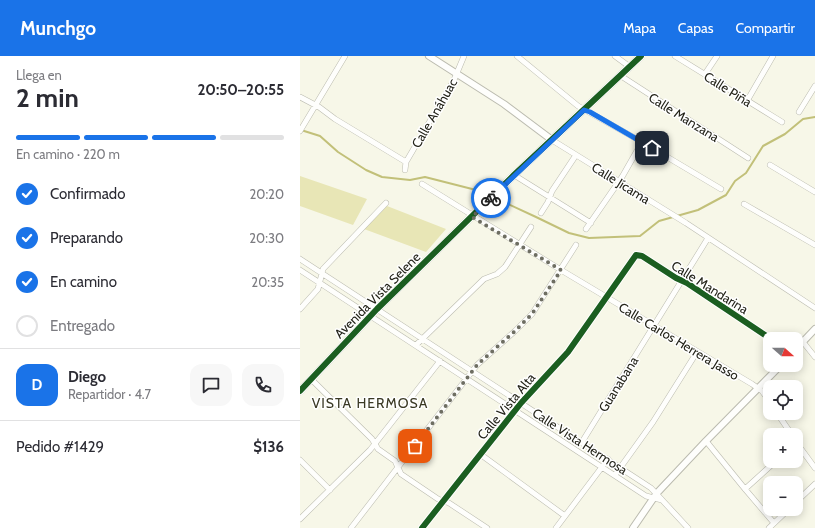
<!DOCTYPE html>
<html lang="es">
<head>
<meta charset="utf-8">
<style>
	body { margin:0; font-family:Cabin,sans-serif; background:#f7f7f7; color:#2b2b33; height:100vh; display:flex; flex-direction:column; font-size:15px; white-space:nowrap }
	* { box-sizing:border-box; margin:0 }
	p { font-size:13px; color:#7c7c81 }
	.icon { flex:none; width:22px; height:22px; fill:none; stroke:currentColor; stroke-width:2; stroke-linecap:round; stroke-linejoin:round }
	.map { position:relative; flex:1; overflow:hidden }
	.details { display:flex; flex-direction:column; background:#fff; width:300px }
	.details>* { flex:none }
	.needle { width:26px; rotate:111deg }
	.buttons { position:absolute; left:463px; top:276px; display:grid; gap:8px }
	.buttons a { display:grid; place-items:center; width:40px; height:40px; border-radius:8px; background:#fff; box-shadow:0 2px 10px #0003; font-size:20px }
	.pin { position:absolute; display:grid; place-items:center; width:34px; height:34px; color:#fff; margin:-17px; border-radius:8px; box-shadow:0 2px 6px #0006 }
	.courier { position:absolute; display:grid; place-items:center; width:40px; height:40px; margin:-20px; border:3px solid #1a73e8; border-radius:50%; background:#fff; color:#222; box-shadow:0 1px 5px #0007 }
	.summary em { font-style:normal; font-weight:800 }
	.summary div { display:flex; flex-direction:column-reverse }
	.summary { display:flex; align-items:center; justify-content:space-between; height:68px; padding:0 16px }
	h1 { font-size:26px; font-weight:800; line-height:30px }
	.bar { display:grid; grid-template-columns:repeat(4,1fr); gap:6px 4px; align-content:center; height:48px; padding:0 16px }
	.bar i { height:5px; border-radius:3px; background:#e1e1e2 }
	.bar .on { background:#1a73e8 }
	.bar p { grid-column:span 4 }
	.line { display:flex; align-items:center; gap:10px; padding:0 16px; border-top:1px solid #e1e1e2 }
	.line div { flex:1 }
	.round { display:grid; place-items:center; flex:none; width:42px; height:42px; border-radius:12px; background:#f7f7f7 }
	ol { padding:0 16px; list-style:none }
	li { display:flex; align-items:center; gap:12px; height:44px }
	li p { margin-inline-start:auto }
	li .icon { padding:4px; border-radius:50%; background:#1a73e8; color:#fff; stroke-width:4 }
	li:last-child { color:#7c7c81 }
	li i { width:22px; height:22px; border:2px solid #e1e1e2; border-radius:50% }
	header { display:flex; align-items:center; gap:24px; box-sizing:border-box; height:56px; padding:0 20px; background:#1a73e8; color:#fff }
	header strong { font-size:19px }
	nav { display:flex; gap:22px; margin-inline-start:auto; font-size:14px }
	main { display:flex; flex:1; min-height:0 }
	.map>svg:first-child { display:block }
	.green { fill:#e8e6b6 }
	.lines { fill:none; stroke-linecap:round; stroke-linejoin:round }
	.stream { stroke:#c2c079; stroke-width:2 }
	.minor-casing { stroke:#bbbbaf; stroke-width:6 }
	.tertiary-casing { stroke:#bbbbaf; stroke-width:8 }
	.minor { stroke:#fefefc; stroke-width:5 }
	.tertiary { stroke:#fefefc; stroke-width:6 }
	.cycleway-casing { stroke:#fff; stroke-width:8 }
	.cycleway { stroke:#1b5e20; stroke-width:6 }
	.done { stroke:#6e6e62; stroke-width:4; stroke-dasharray:0 7.2 }
	.route { stroke:#1a73e8; stroke-width:5 }
	.labels { text-anchor:middle; stroke-width:3; stroke-linejoin:round; paint-order:stroke }
	.street-label { font-size:13px; fill:#24241a; stroke:#fff }
	.neighbourhood-label { font-size:14px; letter-spacing:1px; fill:#3a3924; stroke:#fff }
</style>
</head>
<body>
<header>
<strong>Munchgo</strong>
<nav><a>Mapa</a><a>Capas</a><a>Compartir</a></nav>
</header>
<main>
<section class="details">
<div class="summary"><div><h1>2 min</h1><p>Llega en</p></div><em>20:50–20:55</em></div>
<div class="bar"><i class="on"></i><i class="on"></i><i class="on"></i><i></i><p>En camino · 220 m</p></div>
<ol>
<li><svg class="icon" aria-label="check" viewBox="0 0 24 24"><path d="M5 12l5 5 9-10"/></svg>Confirmado<p>20:20</p></li>
<li><svg class="icon" aria-label="check" viewBox="0 0 24 24"><path d="M5 12l5 5 9-10"/></svg>Preparando<p>20:30</p></li>
<li><svg class="icon" aria-label="check" viewBox="0 0 24 24"><path d="M5 12l5 5 9-10"/></svg>En camino<p>20:35</p></li>
<li><i></i>Entregado</li>
</ol>
<div class="line" style="height:72px"><b class="round" style="background:#1a73e8;color:#fff">D</b><div><b>Diego</b><p>Repartidor · 4.7</p></div><a class="round"><svg class="icon" aria-label="chat" viewBox="0 0 24 24"><path d="M4 5h16v11H9l-5 4z"/></svg></a><a class="round"><svg class="icon" aria-label="phone" viewBox="0 0 24 24"><path d="M5 4h4l2 5-3 2q2 4 5 5l2-3 5 2v4C11 20 4 13 5 4z"/></svg></a></div>
<div class="line" style="height:52px"><div>Pedido #1429</div><b>$136</b></div>
</section>
<div class="map">
<svg width="515" height="472" viewBox="0 0 515 472">
	<rect width="100%" height="100%" fill="#f7f7e8"/>
	<path class="green" d="M0,120L67,143L53,169L0,150Z
		M87,150L146,173L126,196L64,173Z"/>
	<g class="lines">
		<path class="stream" d="M1,74L20,80L38,96L66,114L82,121L110,124L125,121L180,135L236,161L269,177L289,182L340,180L359,165L398,154L426,139L435,125L446,117L463,90L485,78L503,63L515,61"/>
		<g class="minor-casing">
			<path id="minor" d="M217,0L278,50L342,86L421,133
				M315,0L330,11
				M375,0L482,66
				M405,18L417,0
				M321,20L448,102
				M0,41L19,51L35,63L106,106
				M447,45L473,0
				M499,56L515,30
				M0,75L45,0
				M252,84L386,167L515,252
				M470,109L515,136
				M105,114L106,106L154,24L164,0
				M214,119L291,167
				M122,128L261,214L452,328L462,335L470,346
				M444,148L515,189
				M241,157L248,146L252,135L276,99
				M286,173L322,121L342,86
				M0,203L351,432L388,472
				M0,214L346,440L362,444
				M0,253L18,233L23,213L86,147
				M503,286L515,301
				M116,289L184,223L197,218L205,211L231,171
				M11,323L72,383L78,393L95,405L101,418L138,443L149,447L187,472
				M477,357L492,379
				M406,385L445,433L474,467
				M282,386L408,182
				M496,386L515,412
				M180,398L265,460
				M0,404L30,434
				M315,419L353,366L397,296
				M445,433L476,405
				M496,446L515,428
				M0,463L70,394L140,305
				M51,472L177,309L215,275L232,258L276,189
				M122,472L221,347L268,296L336,199L342,200L376,222L387,227L471,283
				M256,472L308,403
				M469,472L489,453"/>
		</g>
		<g class="tertiary-casing">
			<path id="tertiary" d="M129,0L204,48L252,84
				M496,293L515,273
				M0,335L77,253L214,119L341,0
				M333,472L357,437L406,385L481,309"/>
		</g>
		<use href="#minor" class="minor"/>
		<use href="#tertiary" class="tertiary"/>
		<g class="cycleway-casing">
			<path id="cycleway" d="M0,335L77,253L214,119L341,0
				M122,472L221,347L268,296L336,199L342,200L376,222L387,227L471,283"/>
		</g>
		<use href="#cycleway" class="cycleway"/>
	</g>
	<g class="lines">
		<path class="done" d="M115,390L177,309L215,275L232,258L261,214L172,161L191,142"/>
		<path class="route" d="M191,142L284,54L290,56L352,92"/>
	</g>
	<g class="labels">
		<g class="street-label">
			<text transform="translate(428 33) rotate(32)" y="5">Calle Piña</text>
			<text transform="translate(134 57) rotate(-60)" y="5">Calle Anáhuac</text>
			<text transform="translate(384 61) rotate(32)" y="5">Calle Manzana</text>
			<text transform="translate(321 127) rotate(32)" y="5">Calle Jícama</text>
			<text transform="translate(410 231) rotate(32)" y="5">Calle Mandarina</text>
			<text transform="translate(77 239) rotate(-45)" y="5">Avenida Vista Selene</text>
			<text transform="translate(379 285) rotate(31)" y="5">Calle Carlos Herrera Jasso</text>
			<text transform="translate(318 328) rotate(-58)" y="5">Guanabana</text>
			<text transform="translate(206 350) rotate(-50)" y="5">Calle Vista Alta</text>
			<text transform="translate(280 385) rotate(33)" y="5">Calle Vista Hermosa</text>
		</g>
		<g class="neighbourhood-label">
			<text x="70" y="352">VISTA HERMOSA</text>
		</g>
	</g>
</svg>
<div class="buttons">
<a><svg class="needle" viewBox="-14 -14 28 28"><path d="M0-13l5 13h-10z" fill="#e53935"/><path d="M0 13l5-13h-10z" fill="#7c7c81"/></svg></a>
<a><svg class="icon" aria-label="locate" viewBox="0 0 24 24"><circle cx="12" cy="12" r="6"/><path d="M12 2v4M12 18v4M2 12h4M18 12h4"/></svg></a>
<a>+</a>
<a>−</a>
</div>
<div class="pin" style="left:115px;top:390px;background:#ea580c"><svg class="icon" aria-label="bag" viewBox="0 0 24 24"><path d="M5 8h14l-1 12H6zM9 8a3 3 0 0 1 6 0"/></svg></div>
<div class="pin" style="left:352px;top:92px;background:#1f2937"><svg class="icon" aria-label="home" viewBox="0 0 24 24"><path d="M3 11l9-7 9 7M6 9v11h12V9"/></svg></div>
<div class="courier" style="left:191px;top:142px"><svg class="icon" aria-label="bike" viewBox="0 0 24 24"><circle cx="6" cy="16" r="4"/><circle cx="18" cy="16" r="4"/><path d="M6 16l4-8h5l3 8M10 8l3 8H6M13 5h3"/></svg></div>
</div>
</main>
</body>
</html>
